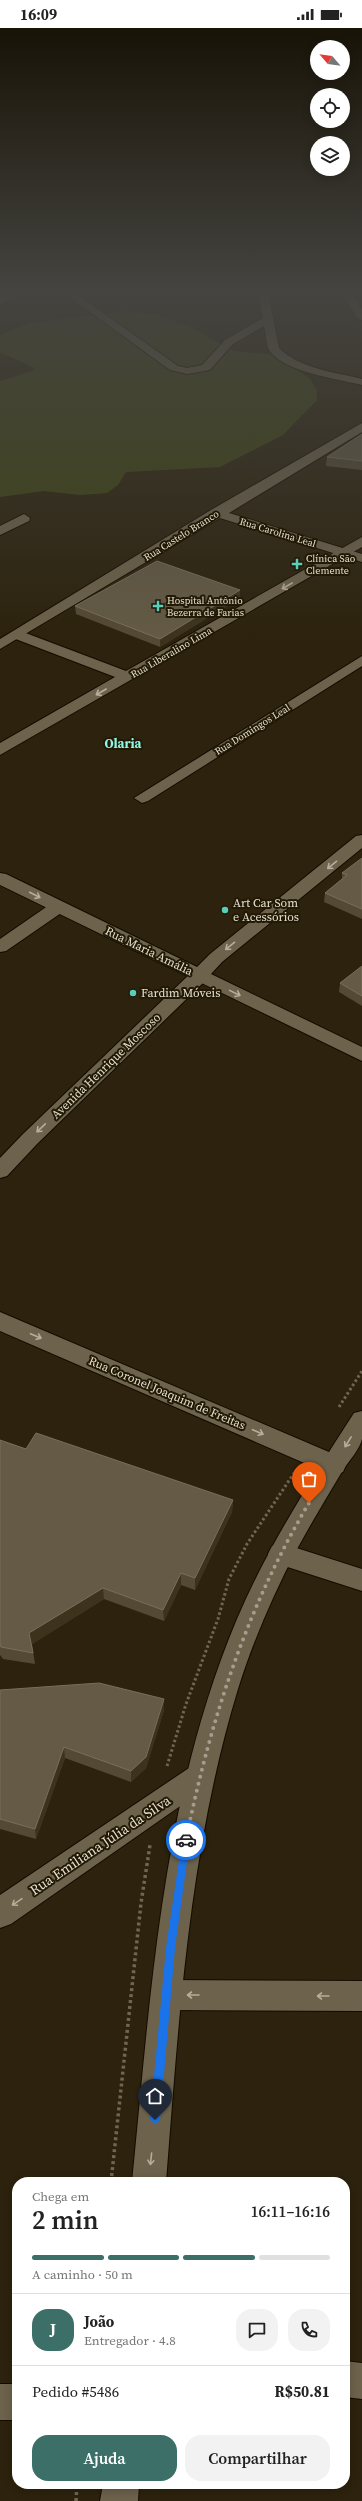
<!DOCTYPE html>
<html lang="pt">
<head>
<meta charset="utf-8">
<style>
	body { margin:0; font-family:"Source Serif 4",serif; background:#f2f2f2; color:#222; height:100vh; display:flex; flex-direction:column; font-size:15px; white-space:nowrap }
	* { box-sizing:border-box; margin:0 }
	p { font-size:13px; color:#767676 }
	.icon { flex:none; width:22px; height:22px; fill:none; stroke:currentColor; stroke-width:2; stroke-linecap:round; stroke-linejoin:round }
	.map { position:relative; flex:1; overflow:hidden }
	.details { position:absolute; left:12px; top:2149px; width:338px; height:312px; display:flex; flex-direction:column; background:#fff; border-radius:16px; box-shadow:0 2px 10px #0003 }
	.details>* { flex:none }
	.needle { width:26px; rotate:298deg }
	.fabs { position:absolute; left:310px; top:12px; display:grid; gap:8px }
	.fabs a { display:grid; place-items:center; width:40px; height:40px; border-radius:50%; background:#fff; box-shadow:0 2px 10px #0003; font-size:20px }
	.pin { position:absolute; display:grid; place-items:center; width:34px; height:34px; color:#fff; margin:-41px -17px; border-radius:50% 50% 50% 0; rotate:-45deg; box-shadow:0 0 4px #0007 }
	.pin .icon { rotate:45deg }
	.courier { position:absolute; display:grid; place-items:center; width:40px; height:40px; margin:-20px; border:3px solid #1a73e8; border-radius:50%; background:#fff; color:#222; box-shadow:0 1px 5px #0007 }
	.overview em { font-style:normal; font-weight:600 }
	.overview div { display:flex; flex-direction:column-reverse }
	.overview { display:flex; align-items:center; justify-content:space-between; height:68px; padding:0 20px }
	h1 { font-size:26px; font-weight:600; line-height:30px }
	.bar { display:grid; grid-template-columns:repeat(4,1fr); gap:6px 4px; align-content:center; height:48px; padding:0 20px }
	.bar i { height:5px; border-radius:3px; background:#e0e0e0 }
	.bar .active { background:#3b6f68 }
	.bar p { grid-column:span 4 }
	.line { display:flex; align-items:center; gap:10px; padding:0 20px; border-top:1px solid #e0e0e0 }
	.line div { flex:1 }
	.round { display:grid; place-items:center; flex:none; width:42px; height:42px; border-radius:16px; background:#f2f2f2 }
	.cta { display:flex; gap:8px; margin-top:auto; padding:8px 20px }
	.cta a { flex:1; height:46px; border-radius:16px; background:#3b6f68; color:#fff; font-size:16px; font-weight:600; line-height:46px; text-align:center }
	.cta a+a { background:#f2f2f2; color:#222 }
	.status { display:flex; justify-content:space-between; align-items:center; height:28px; padding:0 20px; background:#fff; direction:ltr }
	.status svg { height:11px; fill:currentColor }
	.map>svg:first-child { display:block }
	.green { fill:#3e4312 }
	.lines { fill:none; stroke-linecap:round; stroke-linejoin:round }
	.street-casing { stroke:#140b00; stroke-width:2 }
	.secondary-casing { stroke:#140b00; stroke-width:2 }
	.path-far1 { stroke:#6f6754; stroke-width:3; stroke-dasharray:2.5 2.5; stroke-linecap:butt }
	.path { stroke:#6f6754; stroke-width:3.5; stroke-dasharray:3 3; stroke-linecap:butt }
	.street { fill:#6d624b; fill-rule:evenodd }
	.secondary { fill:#6d624b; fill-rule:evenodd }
	.wall { fill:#544934 }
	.shaded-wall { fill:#3d331d }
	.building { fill:#645a45; stroke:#786f5b }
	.oneway { stroke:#b6ae9c }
	.route { fill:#1a73e8 }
	.done { stroke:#a59e8d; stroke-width:4; stroke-dasharray:0 7.2 }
	.poi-dot { fill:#5acebd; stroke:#221904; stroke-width:1.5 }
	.labels { text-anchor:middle; stroke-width:4; stroke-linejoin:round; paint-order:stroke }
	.far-street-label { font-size:10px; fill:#e6e0d2; stroke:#221904 }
	.far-poi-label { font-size:10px; fill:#e6e0d2; stroke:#221904; text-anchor:start }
	.poi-label { font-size:12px; fill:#e6e0d2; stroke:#221904; text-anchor:start }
	.street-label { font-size:12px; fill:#e6e0d2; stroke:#221904 }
	.far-district-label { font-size:13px; font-weight:bold; fill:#91f8e7; stroke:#221904 }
	.near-street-label { font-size:14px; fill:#e6e0d2; stroke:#221904 }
</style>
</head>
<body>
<div class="status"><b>16:09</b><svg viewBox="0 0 49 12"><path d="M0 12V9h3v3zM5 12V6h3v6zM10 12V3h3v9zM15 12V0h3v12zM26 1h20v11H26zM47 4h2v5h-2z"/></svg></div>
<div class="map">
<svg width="362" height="2473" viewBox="0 0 362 2473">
	<rect width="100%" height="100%" fill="#2c220d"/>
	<path class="green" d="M125,283L156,287L189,298L233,323L278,327L311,352L317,363V372L283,407L220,439L126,444L118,457L107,465L80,467L44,463L0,469V353L32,343L34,340L0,324V307L31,295Z"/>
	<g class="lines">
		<g class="street-casing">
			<path id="street" d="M6,265H17L0,278V270Z
				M64,265H75L178,338L187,340L202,337L225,312L263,290L258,265H268L279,320C300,341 335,344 362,351V357C338,351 283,344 269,322C266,316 266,305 264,298L233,316L210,342L187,346L170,342Z
				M342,265H352L362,281V292L358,291Z
				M24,486L30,490L29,493L0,507V498Z
				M362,509V519L0,727V715L115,649L13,610L11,607L13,604H23L126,643Z
				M362,628V638L148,773L142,775L134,770Z
				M58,874L64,875L67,879L64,883L6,923L0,924V911L52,875Z
				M200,941L207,943L209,947L207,951L37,1116L7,1148L0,1150V1130L23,1106L193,943Z
				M0,1284L343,1430L346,1437L343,1444L334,1447L325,1444L0,1303Z
				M281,1515L362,1541V1563L272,1534L268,1526L272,1518Z
				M199,1736L209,1740L213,1749L209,1758L11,1896L0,1900V1867L189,1740Z
				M167,1952L362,1953V1983L167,1982L156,1978L152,1967L156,1956Z
				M345,2333L362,2335V2371L345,2369Z
				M0,2356H17V2392H0Z"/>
		</g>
		<g class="secondary-casing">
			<path id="secondary" d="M362,395V404L229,485L362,526V534L220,490L0,621V611L211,482Z
				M362,807V820L222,934L211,946L362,1019V1033L0,857V845L6,846L197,939L210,926L356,808Z
				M362,1383C362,1391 362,1402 362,1411C360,1421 349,1433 343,1442C327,1469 311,1495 296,1523C273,1567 253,1613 238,1661C189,1821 179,1989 166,2154H132C151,1964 162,1769 237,1591C268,1518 311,1452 354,1385Z
				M103,2456H139L138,2473H100Z"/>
		</g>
		<path class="path-far1" d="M339,1379L362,1343
			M167,1738L186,1676L218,1591L229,1551L247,1516L294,1445"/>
		<path class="path" d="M111,2154L141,1875L150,1817
			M76,2473L77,2456"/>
		<use href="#street" class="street"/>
		<use href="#secondary" class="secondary"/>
	</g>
	<path class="wall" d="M362,406V442L326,438L327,429Z
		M240,570L160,619L76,586L75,578Z
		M362,830V891L324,874L325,865L342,851V845Z
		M362,938V978L339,964L340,955Z
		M0,1412L26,1421L233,1472L232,1484L195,1562L181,1557L164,1593L104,1571L32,1616L35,1636L3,1631L0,1627Z
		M0,1662L164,1671V1682L146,1740L131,1754L65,1730L36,1811L0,1801Z"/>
	<path class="shaded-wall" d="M240,562V570L160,619V611Z
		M233,1472L232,1484L195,1562V1550Z
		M181,1545V1557L164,1593L163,1582Z
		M103,1560L104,1571L31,1617L29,1605Z
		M164,1671V1682L146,1740L131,1754V1743Z
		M64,1719L65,1730L36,1811L35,1801Z"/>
	<path class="building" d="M362,406V433L327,429Z
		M157,533L240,562L160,611L75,578Z
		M362,830V881L325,865L347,847L342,845Z
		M362,938V968L340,955Z
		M36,1405L233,1472L195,1550L181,1545L163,1582L103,1560L29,1605L33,1625L1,1619L0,1617V1412L26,1421Z
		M99,1655L164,1671L146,1729L131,1743L64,1719L35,1801L0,1791V1662Z"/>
	<defs><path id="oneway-shaft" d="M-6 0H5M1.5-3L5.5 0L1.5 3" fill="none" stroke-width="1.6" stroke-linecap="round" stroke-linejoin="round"/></defs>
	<g class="oneway">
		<use href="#oneway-shaft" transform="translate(287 558) rotate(150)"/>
		<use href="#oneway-shaft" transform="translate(101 664) rotate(150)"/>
		<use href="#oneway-shaft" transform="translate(332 837) rotate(141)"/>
		<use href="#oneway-shaft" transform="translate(35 867) rotate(27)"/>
		<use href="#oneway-shaft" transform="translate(230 918) rotate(141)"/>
		<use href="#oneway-shaft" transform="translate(235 965) rotate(26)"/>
		<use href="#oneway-shaft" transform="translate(41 1100) rotate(136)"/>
		<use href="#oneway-shaft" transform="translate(36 1308) rotate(23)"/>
		<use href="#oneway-shaft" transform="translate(258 1404) rotate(23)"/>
		<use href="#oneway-shaft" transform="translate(348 1414) rotate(122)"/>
		<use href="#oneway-shaft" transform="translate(17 1874) rotate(146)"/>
		<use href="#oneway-shaft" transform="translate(193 1967) rotate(-180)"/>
		<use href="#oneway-shaft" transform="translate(323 1968) rotate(-180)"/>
		<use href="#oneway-shaft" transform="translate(151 2131) rotate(96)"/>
	</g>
	<linearGradient id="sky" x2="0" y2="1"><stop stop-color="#181307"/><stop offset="0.43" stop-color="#454440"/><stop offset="1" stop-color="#454440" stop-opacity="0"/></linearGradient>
	<rect width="362" height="611" fill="url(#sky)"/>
	<path class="route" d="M186,1808L190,1812L175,1920L160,2092L155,2096L150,2092L166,1920L182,1812Z"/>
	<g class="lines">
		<path class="done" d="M186,1812C210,1693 247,1579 309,1475"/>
	</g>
	<g class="poi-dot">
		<path d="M295 530h4v4h4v4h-4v4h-4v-4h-4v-4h4z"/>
		<path d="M156 572h4v4h4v4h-4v4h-4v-4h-4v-4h4z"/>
		<circle cx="225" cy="882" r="4"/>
		<circle cx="133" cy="965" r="4"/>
	</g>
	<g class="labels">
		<g class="far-street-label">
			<text transform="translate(278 504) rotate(17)" y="4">Rua Carolina Leal</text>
			<text transform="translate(181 507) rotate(-32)" y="4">Rua Castelo Branco</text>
			<text transform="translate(171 624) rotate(-30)" y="4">Rua Liberalino Lima</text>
			<text transform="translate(252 701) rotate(-32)" y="4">Rua Domingos Leal</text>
		</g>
		<g class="far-poi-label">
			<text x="306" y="534">Clínica São<tspan x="306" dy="12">Clemente</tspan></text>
			<text x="167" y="576">Hospital Antônio<tspan x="167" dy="12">Bezerra de Farias</tspan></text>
		</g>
		<g class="poi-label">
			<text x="233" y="879">Art Car Som<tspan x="233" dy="14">e Acessórios</tspan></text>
			<text x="141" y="969">Fardim Móveis</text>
		</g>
		<g class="street-label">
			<text transform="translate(149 923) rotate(26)" y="4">Rua Maria Amália</text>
			<text transform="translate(106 1038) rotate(-44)" y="4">Avenida Henrique Moscoso</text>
			<text transform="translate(167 1365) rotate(23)" y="4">Rua Coronel Joaquim de Freitas</text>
		</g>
		<g class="far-district-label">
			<text x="123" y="720">Olaria</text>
		</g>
		<g class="near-street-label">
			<text transform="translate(100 1817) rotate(-34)" y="5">Rua Emiliana Júlia da Silva</text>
		</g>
	</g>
</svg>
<div class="fabs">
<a><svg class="needle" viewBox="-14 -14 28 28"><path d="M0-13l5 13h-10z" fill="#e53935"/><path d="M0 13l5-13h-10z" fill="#767676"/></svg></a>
<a><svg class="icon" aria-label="locate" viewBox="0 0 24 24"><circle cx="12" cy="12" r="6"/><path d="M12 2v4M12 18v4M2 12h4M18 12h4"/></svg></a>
<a><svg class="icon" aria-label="layers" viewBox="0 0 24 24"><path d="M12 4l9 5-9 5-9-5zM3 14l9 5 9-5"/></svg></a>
</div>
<div class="pin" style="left:309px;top:1475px;background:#ea580c"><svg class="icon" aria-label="bag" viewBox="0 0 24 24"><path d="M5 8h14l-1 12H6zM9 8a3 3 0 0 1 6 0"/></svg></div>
<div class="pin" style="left:155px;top:2092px;background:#1f2937"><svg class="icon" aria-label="home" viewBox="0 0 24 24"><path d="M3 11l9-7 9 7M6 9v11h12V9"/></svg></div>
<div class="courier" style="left:186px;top:1812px"><svg class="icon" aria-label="car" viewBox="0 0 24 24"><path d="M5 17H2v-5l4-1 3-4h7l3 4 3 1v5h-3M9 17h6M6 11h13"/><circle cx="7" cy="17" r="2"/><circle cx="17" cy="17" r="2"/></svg></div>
<section class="details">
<div class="overview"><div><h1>2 min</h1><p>Chega em</p></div><em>16:11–16:16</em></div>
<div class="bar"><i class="active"></i><i class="active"></i><i class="active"></i><i></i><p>A caminho · 50 m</p></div>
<div class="line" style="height:72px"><b class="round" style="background:#3b6f68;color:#fff">J</b><div><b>João</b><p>Entregador · 4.8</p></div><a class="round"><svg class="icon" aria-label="chat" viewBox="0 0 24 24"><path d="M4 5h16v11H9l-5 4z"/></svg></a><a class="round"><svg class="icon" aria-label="phone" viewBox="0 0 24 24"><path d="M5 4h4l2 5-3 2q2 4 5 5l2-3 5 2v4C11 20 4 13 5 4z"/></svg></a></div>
<div class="line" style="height:52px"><div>Pedido #5486</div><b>R$50.81</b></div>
<div class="cta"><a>Ajuda</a><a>Compartilhar</a></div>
</section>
</div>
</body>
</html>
